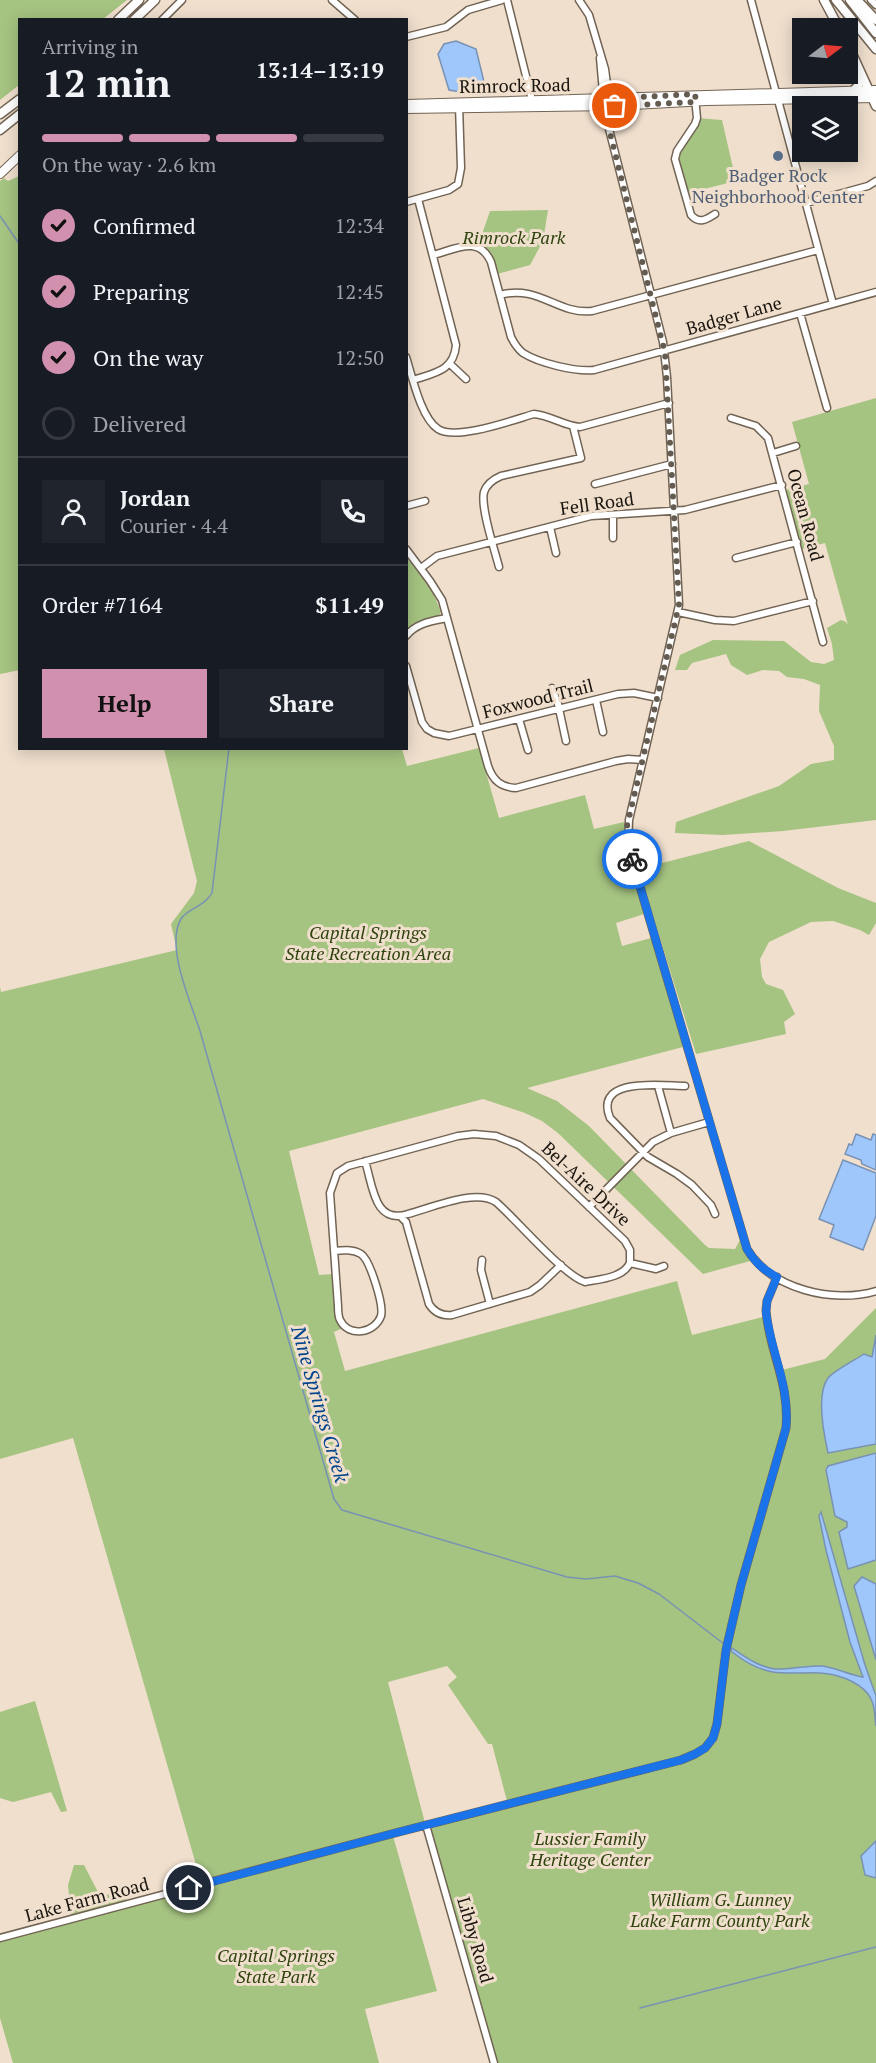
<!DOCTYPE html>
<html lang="en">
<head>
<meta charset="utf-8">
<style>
	body { margin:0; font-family:"PT Serif",serif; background:#20242c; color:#f1f3f6; height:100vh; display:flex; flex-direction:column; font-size:22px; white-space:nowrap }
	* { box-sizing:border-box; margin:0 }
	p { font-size:20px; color:#9ea1a6 }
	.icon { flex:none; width:33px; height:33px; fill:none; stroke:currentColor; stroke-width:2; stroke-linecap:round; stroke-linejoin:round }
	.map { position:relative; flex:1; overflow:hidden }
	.panel { position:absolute; left:18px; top:18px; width:390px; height:732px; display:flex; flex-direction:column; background:#171b24; border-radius:0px; box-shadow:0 3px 15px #0003 }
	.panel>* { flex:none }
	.needle { width:39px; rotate:74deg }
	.controls { position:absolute; left:792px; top:18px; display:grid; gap:12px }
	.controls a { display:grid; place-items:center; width:66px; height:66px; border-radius:0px; background:#171b24; box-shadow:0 3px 15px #0003; font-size:30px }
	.pin { position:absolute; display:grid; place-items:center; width:51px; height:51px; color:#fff; margin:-26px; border:3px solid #fff; border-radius:50%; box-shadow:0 2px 6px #0007 }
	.courier { position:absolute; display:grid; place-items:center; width:60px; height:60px; margin:-30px; border:4px solid #1a73e8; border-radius:50%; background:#fff; color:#222; box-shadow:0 2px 8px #0007 }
	.overview em { font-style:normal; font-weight:700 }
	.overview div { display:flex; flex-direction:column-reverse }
	.overview { display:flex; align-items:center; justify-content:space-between; height:102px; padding:0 24px }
	h1 { font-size:39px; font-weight:700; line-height:45px }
	.bar { display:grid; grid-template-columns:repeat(4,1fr); gap:9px 6px; align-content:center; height:72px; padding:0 24px }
	.bar i { height:8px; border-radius:4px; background:#363941 }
	.bar .on { background:#d191ae }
	.bar p { grid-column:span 4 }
	.line { display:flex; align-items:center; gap:15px; padding:0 24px; border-top:2px solid #363941 }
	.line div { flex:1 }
	.round { display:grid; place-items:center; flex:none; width:63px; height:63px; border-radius:0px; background:#20242c }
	ol { padding:0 24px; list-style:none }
	li { display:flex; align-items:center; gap:18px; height:66px }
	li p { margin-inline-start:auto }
	li .icon { padding:6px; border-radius:50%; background:#d191ae; color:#111; stroke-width:4 }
	li:last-child { color:#9ea1a6 }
	li i { width:33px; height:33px; border:3px solid #363941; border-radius:50% }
	.primary-button { display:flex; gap:12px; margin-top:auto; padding:12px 24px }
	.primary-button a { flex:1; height:69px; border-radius:0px; background:#d191ae; color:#111; font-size:24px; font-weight:700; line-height:69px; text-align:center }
	.primary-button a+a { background:#20242c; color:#f1f3f6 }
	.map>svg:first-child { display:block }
	.green { fill:#a5c381 }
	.water { fill:#a0c7fb; stroke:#7892b4; stroke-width:1.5 }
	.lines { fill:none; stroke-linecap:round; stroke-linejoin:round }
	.stream { stroke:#7892b4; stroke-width:1.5 }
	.minor-casing { stroke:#726454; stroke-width:9 }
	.major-casing { stroke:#726454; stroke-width:10 }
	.highway-casing { stroke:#726454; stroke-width:11 }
	.minor { stroke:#fff; stroke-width:6 }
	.major { stroke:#fff; stroke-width:8 }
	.highway { stroke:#fff; stroke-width:8 }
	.done { stroke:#655c51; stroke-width:6; stroke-dasharray:0 10.8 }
	.route { stroke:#1a73e8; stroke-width:8 }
	.service-dot { fill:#5c6f8a; stroke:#f0dfcd; stroke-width:2 }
	.labels { text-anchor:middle; stroke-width:6; stroke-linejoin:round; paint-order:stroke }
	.street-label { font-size:18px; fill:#1a150e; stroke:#f0dfcd }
	.service-label { font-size:18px; fill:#4e5e75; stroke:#f0dfcd }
	.park-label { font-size:18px; font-style:italic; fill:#2f440f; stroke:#f0dfcd }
	.water-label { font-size:20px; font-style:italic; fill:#00448d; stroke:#f0dfcd }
</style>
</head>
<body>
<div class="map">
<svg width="876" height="2063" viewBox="0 0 876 2063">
	<rect width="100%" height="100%" fill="#f0dfcd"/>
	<path class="green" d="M0,0H127L103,19L20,20L19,85L0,100Z
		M697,118L722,120L736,181L684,194C672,152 675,155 697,118Z
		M19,176L20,670L0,674V181L4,178L8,181Z
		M548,210L543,241L530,265L497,274C493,261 492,250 479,243L490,211Z
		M876,398V820L783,831L723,835L675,833L676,822L779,786L811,764L834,760V746L819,711L820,685L804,679L787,677L779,671L763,670L747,675L731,665L726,654L692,663L687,670H675L680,655L713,640L784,641L811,662L824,664L834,660L832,644L827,628L841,620L846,622L848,625L825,543L802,549L786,490L809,484L792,422Z
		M406,557L431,588L441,612L438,617L415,624L407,631Z
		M479,748L499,818L585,795L594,829L624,822V845L644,914L616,923L622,946L651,938L683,1047L527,1088L557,1101L589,1126L705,1245L709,1248L735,1249L740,1240L750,1261L703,1274L558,1133L542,1121L525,1113L483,1099L289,1151L319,1275L333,1274L335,1311L343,1328L334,1332L345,1371L677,1281L692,1335L763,1317L778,1371L825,1359L876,1308V2063H496L433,1842L431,1833L432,1827L443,1823L650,1771L699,1755L711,1744L719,1728L726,1664L730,1647L724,1641C712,1680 733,1742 683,1757L507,1801L492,1744H488L448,1685L457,1677L447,1666L388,1682L425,1823L201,1882L73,1438L0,1459V987L1,992L177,950L171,924L194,893L197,881L164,749H402L407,766Z
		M749,841L838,888L876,903V923L869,935L860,930L833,921L811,922L769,942L760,959L762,977L766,984L783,990L795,1014L784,1022L786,1034L696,1054L641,877L658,864Z
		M35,1701L67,1811L61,1812L51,1792L13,1802L0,1798V1712Z
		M393,1836L437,1991L365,2009L379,2063H13L0,2018V1941Z
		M74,1865H84L98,1892L128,1900L71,1915L68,1885Z"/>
	<path class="water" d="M456,41L476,49L485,86L483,90L461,92L449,90L438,54L444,44Z
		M856,1134L871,1140L873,1134L876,1135V1170L862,1164L861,1160L845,1154L849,1144L852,1145Z
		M843,1160L876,1173V1216L863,1250L830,1237L834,1225L819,1219Z
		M876,1335V1444L828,1453C824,1435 816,1394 828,1378C835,1370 855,1360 864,1354L872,1357Z
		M876,1453V1560L848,1569L839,1532L847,1527V1522L835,1516L826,1470L828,1466Z
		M821,1512L865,1665L876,1696V1726C874,1716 876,1709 871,1699C867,1690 859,1685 851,1681C823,1667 800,1676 773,1672C756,1669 744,1661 731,1651L732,1648C745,1657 759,1667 775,1669C790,1670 806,1665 822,1666C837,1668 850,1675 863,1677L850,1642L826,1550L819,1516Z
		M862,1577L876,1584V1660L854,1586Z
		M876,1841V1878L865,1875L861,1856Z"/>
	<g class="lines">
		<path class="stream" d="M0,216L20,245
			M229,748L212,893C204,907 187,909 181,919C165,946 191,1003 200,1031L334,1499L342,1510L567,1577L586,1579L615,1576L638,1583L659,1594L724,1644
			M640,2008L876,1947"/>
		<g class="minor-casing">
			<path id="minor" d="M332,0L355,20
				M507,0L533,104
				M579,0L589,15L605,69L608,92L606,99L608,125L663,342L667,377L679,605L629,820L628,846L747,1249C771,1289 833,1304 876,1291
				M751,0L833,304
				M871,0L876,5
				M162,20L182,0
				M406,37L446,27L468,10L502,0
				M600,58L603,92L606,98
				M695,98L697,118L695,124L677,151L675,159L691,215C699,224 706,220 715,214
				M406,202L449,190L458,184L461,168L459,105
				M806,203L868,186L876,181
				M433,255C456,249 479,235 491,262L511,337C514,343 518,349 523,353C539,363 575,372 594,370L876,292
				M500,295C538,284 558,315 592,311L818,250
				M800,313L827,408
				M406,357C412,376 421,418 438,429C456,441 513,420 534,414C552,416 564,426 580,427L669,403
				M450,364L466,379
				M413,380C434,373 454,371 456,345L418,199
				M731,418L756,426L768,438L823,642
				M773,453L796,446
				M595,484L672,464
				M406,506L425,501
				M613,515V538
				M550,527L556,553
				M406,549L430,581L442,600L488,766C493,781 501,787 516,788L616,761L628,759L643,760
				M736,558L797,542
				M499,567C495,551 480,507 484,492C487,483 494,479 501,476L581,458L573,426
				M421,568L437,556L591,516L685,510L782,485
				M678,612L715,620L734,621L813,601
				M406,636C416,623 432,621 447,618
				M406,666L422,722L427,729L434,733L449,736L618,694L634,693L658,698
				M552,688L558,704L566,741
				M596,700L603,732
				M519,719L528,750
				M658,1086L671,1133
				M685,1086C663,1086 593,1076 610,1118L648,1157L677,1174L692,1185L711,1205L715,1214
				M365,1161C373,1186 374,1225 408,1214C431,1208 476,1188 496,1202C516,1219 563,1275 585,1282C600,1279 623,1278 630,1263
				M589,1207L653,1142L671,1133L709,1122
				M402,1218L406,1222L429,1304C434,1312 442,1316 452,1315L530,1292L540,1285L561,1265
				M334,1251C343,1250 353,1249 361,1254C370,1260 384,1305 381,1316C375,1333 349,1338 340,1320C338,1316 338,1311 338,1306L330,1193L337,1173L348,1166L458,1136L474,1134L496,1136L519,1145L539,1159L625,1241L630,1250V1263
				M482,1260L481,1270L490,1304
				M630,1263L656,1269L664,1266
				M426,1825L494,2063
				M0,1938L395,1833L681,1760L695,1754L705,1748L713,1738L717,1724L726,1650L741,1585L786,1428C790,1383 769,1352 766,1310L767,1301L777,1277"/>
		</g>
		<g class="major-casing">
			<path id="major" d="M406,104L876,90
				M406,109L615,106L706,101L876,98
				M0,174L20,155"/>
		</g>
		<g class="highway-casing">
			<path id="highway" d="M824,0L839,28
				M836,0L876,49
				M850,0L876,33
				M857,0L876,20
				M118,20L139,0
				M134,20L155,0
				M848,45L876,106
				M854,90L858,86V71
				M0,114L20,99
				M0,130L20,114"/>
		</g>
		<use href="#minor" class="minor"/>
		<use href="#major" class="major"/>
		<use href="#highway" class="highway"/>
	</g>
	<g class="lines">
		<path class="done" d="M615,106L696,102L695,94L606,99L608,125L665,353L679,605L627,826L628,846L632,859"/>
		<path class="route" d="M189,1888L395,1833L681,1760L695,1754L705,1748L713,1738L717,1724L726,1650L741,1585L786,1428C790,1385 771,1353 766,1312L767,1301L777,1277C763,1270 755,1262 747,1249L632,859"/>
	</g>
	<circle class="service-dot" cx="778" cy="156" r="6"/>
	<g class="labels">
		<g class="street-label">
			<text transform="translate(515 86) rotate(-1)" y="6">Rimrock Road</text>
			<text transform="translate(734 316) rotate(-16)" y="6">Badger Lane</text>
			<text transform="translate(597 504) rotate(-8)" y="6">Fell Road</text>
			<text transform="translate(805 515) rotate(75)" y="6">Ocean Road</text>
			<text transform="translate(538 699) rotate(-14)" y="6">Foxwood Trail</text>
			<text transform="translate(586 1184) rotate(43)" y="6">Bel-Aire Drive</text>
			<text transform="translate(87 1900) rotate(-15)" y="6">Lake Farm Road</text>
			<text transform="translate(475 1940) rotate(74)" y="6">Libby Road</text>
		</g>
		<g class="service-label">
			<text x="778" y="182">Badger Rock<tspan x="778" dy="21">Neighborhood Center</tspan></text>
		</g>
		<g class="park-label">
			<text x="514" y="244">Rimrock Park</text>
			<text x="368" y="939">Capital Springs<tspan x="368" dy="21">State Recreation Area</tspan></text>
			<text x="590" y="1845">Lussier Family<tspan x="590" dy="21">Heritage Center</tspan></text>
			<text x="720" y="1906">William G. Lunney<tspan x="720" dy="21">Lake Farm County Park</tspan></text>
			<text x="276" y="1962">Capital Springs<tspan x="276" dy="21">State Park</tspan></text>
		</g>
		<g class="water-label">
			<text transform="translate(320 1404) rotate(74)" y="7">Nine Springs Creek</text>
		</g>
	</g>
</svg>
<div class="controls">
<a><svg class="needle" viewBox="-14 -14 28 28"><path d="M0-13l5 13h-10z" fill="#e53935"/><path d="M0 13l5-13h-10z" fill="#9ea1a6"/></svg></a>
<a><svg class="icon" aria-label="layers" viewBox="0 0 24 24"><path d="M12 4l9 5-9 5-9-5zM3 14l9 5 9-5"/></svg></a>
</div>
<div class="pin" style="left:615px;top:106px;background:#ea580c"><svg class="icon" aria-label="bag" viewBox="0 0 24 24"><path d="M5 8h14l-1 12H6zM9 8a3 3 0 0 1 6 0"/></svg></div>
<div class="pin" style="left:189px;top:1888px;background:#1f2937"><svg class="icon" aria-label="home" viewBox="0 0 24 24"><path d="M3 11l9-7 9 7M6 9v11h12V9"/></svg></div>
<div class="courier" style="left:632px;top:859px"><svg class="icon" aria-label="bike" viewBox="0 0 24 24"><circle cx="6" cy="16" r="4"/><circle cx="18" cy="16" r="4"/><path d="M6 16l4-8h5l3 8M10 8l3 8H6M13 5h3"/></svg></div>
<section class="panel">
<div class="overview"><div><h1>12 min</h1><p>Arriving in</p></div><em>13:14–13:19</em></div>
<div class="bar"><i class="on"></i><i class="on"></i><i class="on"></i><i></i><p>On the way · 2.6 km</p></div>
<ol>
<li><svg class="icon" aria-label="check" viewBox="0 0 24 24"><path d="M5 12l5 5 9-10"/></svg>Confirmed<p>12:34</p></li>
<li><svg class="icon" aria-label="check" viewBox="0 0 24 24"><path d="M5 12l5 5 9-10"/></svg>Preparing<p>12:45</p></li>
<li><svg class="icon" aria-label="check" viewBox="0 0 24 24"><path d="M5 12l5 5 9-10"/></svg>On the way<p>12:50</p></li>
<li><i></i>Delivered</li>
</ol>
<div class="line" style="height:108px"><a class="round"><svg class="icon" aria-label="person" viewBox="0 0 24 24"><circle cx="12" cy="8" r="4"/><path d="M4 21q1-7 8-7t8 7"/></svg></a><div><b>Jordan</b><p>Courier · 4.4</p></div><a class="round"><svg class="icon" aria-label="phone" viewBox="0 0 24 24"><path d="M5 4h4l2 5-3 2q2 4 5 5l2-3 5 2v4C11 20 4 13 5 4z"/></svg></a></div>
<div class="line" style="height:78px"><div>Order #7164</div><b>$11.49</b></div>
<div class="primary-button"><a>Help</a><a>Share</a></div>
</section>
</div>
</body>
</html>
